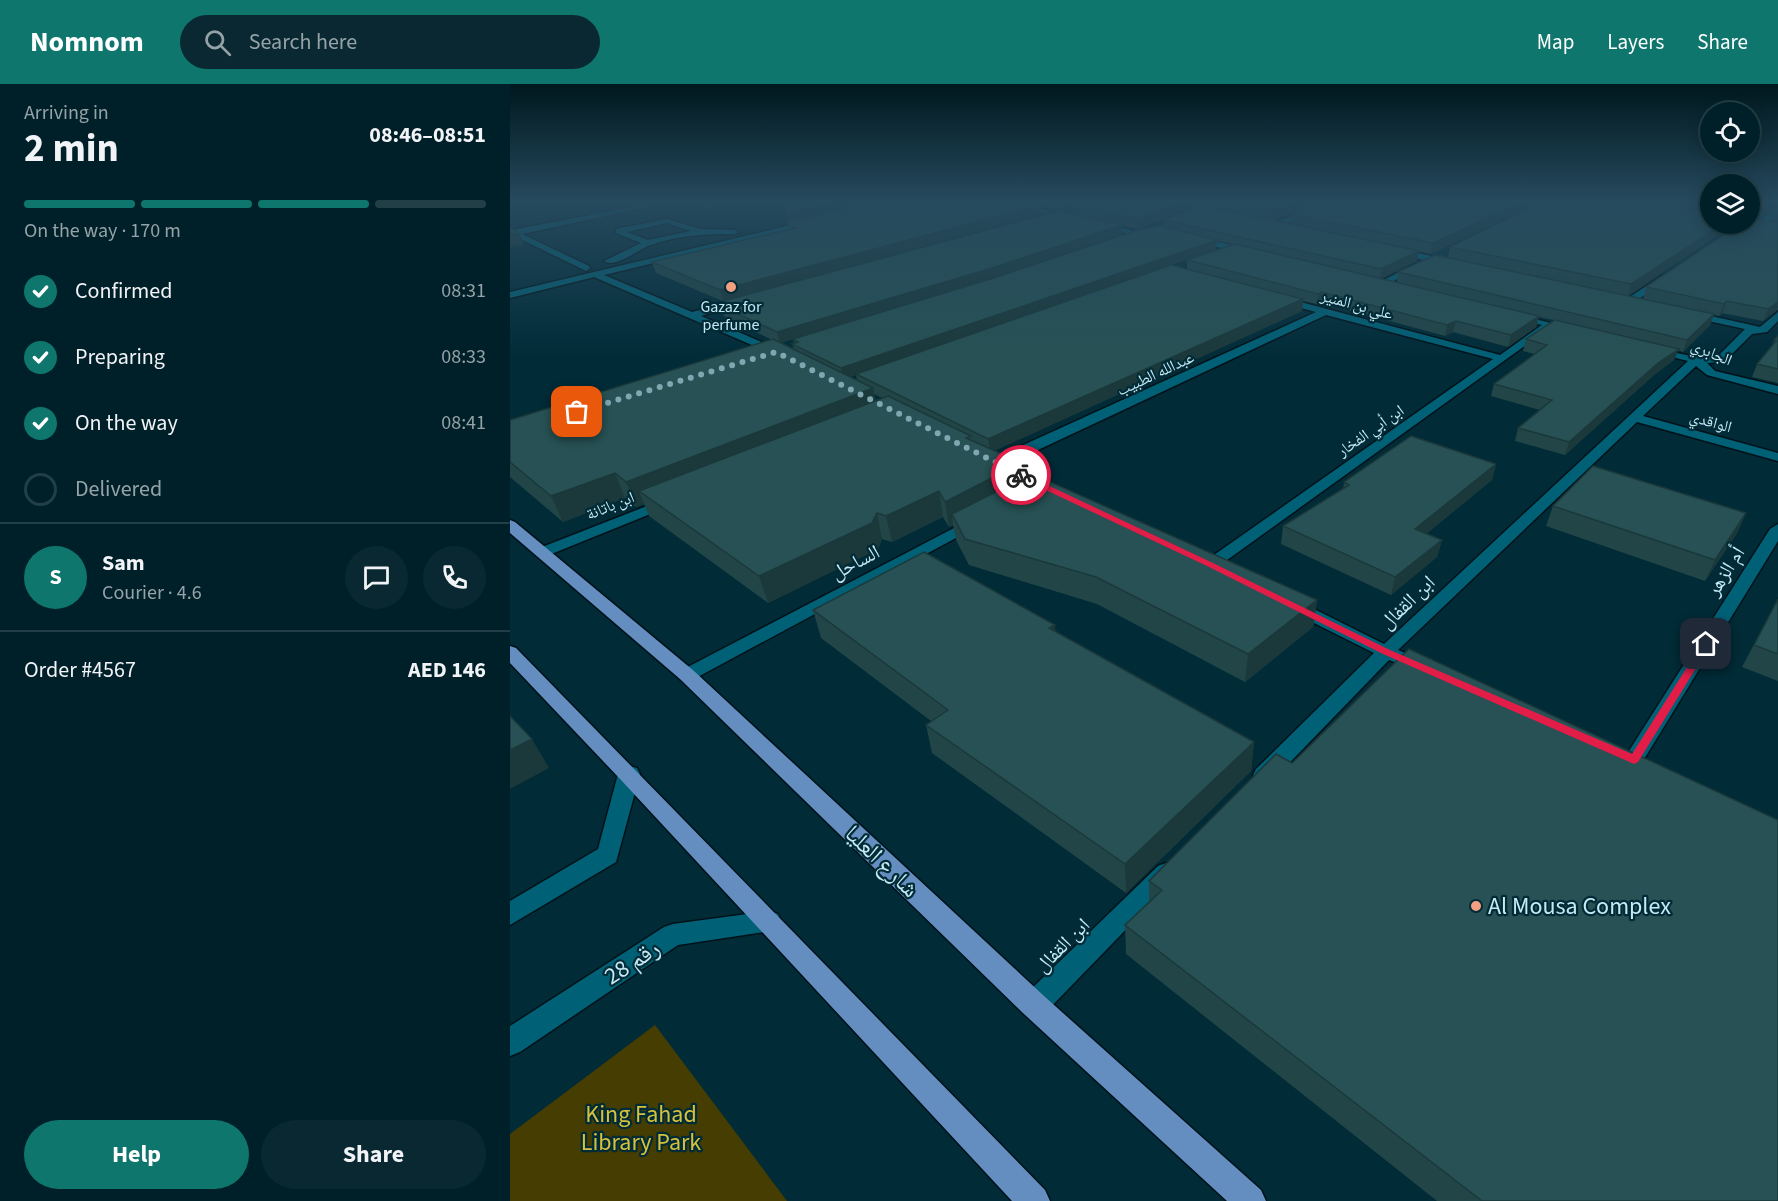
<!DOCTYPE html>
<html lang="en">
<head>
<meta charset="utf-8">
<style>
	body { margin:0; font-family:"Source Sans 3","Noto Naskh Arabic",sans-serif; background:#0a2831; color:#f1f3f6; height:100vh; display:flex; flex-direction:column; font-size:22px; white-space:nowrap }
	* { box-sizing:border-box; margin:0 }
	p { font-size:20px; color:#95a3a8 }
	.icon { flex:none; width:33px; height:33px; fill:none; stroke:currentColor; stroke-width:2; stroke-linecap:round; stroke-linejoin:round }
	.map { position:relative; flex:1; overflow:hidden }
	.side { display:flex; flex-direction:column; background:#002029; width:510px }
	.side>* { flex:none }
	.tools { position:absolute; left:1190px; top:18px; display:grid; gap:12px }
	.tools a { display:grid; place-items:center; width:60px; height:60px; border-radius:50%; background:#002029; box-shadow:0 3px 15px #0003,0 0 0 2px #223e46; font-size:30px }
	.pin { position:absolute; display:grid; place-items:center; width:51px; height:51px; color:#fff; margin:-26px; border-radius:12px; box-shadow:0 3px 9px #0006 }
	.courier { position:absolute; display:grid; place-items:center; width:60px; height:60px; margin:-30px; border:4px solid #e11d48; border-radius:50%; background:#fff; color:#222; box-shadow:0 2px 8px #0007 }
	.headline em { font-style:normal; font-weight:700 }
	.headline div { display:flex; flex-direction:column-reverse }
	.headline { display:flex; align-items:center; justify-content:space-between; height:102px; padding:0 24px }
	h1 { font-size:39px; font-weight:700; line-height:45px }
	.bar { display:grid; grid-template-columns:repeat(4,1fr); gap:9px 6px; align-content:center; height:72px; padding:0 24px }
	.bar i { height:8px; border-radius:4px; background:#223e46 }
	.bar .on { background:#0f766e }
	.bar p { grid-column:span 4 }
	.line { display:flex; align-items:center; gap:15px; padding:0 24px; border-top:2px solid #223e46 }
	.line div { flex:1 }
	.round { display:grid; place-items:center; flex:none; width:63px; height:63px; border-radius:32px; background:#0a2831 }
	ol { padding:0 24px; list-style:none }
	li { display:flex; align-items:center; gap:18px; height:66px }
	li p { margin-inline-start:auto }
	li .icon { padding:6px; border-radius:50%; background:#0f766e; color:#fff; stroke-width:4 }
	li:last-child { color:#95a3a8 }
	li i { width:33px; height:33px; border:3px solid #223e46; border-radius:50% }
	.action { display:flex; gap:12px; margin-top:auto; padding:12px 24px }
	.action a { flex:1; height:69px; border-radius:36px; background:#0f766e; color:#fff; font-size:24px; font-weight:700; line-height:69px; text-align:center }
	.action a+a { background:#0a2831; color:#f1f3f6 }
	header { display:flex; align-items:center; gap:36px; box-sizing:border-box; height:84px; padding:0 30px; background:#0f766e; color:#fff }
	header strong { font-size:28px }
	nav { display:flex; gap:33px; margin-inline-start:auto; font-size:21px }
	.search { width:420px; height:54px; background:#0a2831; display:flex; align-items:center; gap:15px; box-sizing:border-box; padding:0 21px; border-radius:33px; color:#95a3a8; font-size:22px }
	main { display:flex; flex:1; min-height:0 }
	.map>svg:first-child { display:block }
	.green { fill:#453d01 }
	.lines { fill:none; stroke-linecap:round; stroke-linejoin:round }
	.minor-casing { stroke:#001219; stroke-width:3 }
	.major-casing { stroke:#001219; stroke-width:3 }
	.minor { fill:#006076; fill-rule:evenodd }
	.major { fill:#648ec0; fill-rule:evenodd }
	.wall { fill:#224648; fill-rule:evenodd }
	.shaded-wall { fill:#1b393b }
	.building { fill:#275154; stroke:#1b393b; stroke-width:1.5 }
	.route { fill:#e11d48 }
	.done { stroke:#80a6b2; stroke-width:6; stroke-dasharray:0 10.8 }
	.poi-dot { fill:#f3a082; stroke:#002b37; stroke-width:2 }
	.labels { text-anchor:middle; stroke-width:4.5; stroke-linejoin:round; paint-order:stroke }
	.far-street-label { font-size:16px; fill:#c5e9f5; stroke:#002b37 }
	.far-poi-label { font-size:16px; fill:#c5e9f5; stroke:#002b37 }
	.street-label { font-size:20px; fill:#c5e9f5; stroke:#002b37 }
	.near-street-label { font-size:24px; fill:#c5e9f5; stroke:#002b37 }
	.near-poi-label { font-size:24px; fill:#c5e9f5; stroke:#002b37; text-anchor:start }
	.near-park-label { font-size:24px; fill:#d5c13b; stroke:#002b37 }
</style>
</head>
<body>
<header>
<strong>Nomnom</strong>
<div class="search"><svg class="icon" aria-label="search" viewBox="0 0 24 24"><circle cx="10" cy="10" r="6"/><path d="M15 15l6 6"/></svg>Search here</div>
<nav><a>Map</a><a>Layers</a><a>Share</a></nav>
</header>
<main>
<section class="side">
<div class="headline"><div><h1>2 min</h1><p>Arriving in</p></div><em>08:46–08:51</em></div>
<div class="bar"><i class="on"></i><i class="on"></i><i class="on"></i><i></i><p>On the way · 170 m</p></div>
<ol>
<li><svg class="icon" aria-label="check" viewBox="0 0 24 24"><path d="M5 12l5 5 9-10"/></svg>Confirmed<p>08:31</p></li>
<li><svg class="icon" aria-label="check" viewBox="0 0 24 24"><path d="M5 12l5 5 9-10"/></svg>Preparing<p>08:33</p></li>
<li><svg class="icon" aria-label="check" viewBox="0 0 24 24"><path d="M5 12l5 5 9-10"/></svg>On the way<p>08:41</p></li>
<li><i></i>Delivered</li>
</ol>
<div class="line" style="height:108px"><b class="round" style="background:#0f766e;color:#fff">S</b><div><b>Sam</b><p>Courier · 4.6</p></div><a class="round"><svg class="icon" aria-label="chat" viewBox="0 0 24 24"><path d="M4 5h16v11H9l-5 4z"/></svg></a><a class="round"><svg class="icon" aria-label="phone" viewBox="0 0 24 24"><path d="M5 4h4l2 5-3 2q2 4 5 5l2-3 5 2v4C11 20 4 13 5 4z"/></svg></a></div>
<div class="line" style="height:78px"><div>Order #4567</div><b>AED 146</b></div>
<div class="action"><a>Help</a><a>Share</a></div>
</section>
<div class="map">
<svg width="1268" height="1117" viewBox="0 0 1268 1117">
	<rect width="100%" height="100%" fill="#002b37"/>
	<path class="green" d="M145,941L277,1117H0V1050Z"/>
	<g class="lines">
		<g class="minor-casing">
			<path id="minor" d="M152,117H167L12,150L79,182L80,184L76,187L0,150L2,146Z
				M489,117H502L567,135L563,137Z
				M702,117H712L678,133L671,131Z
				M821,117H832L768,142L761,140Z
				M1265,124H1268V130L1250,144H1244V140Z
				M157,135L190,145L225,146L229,148L225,150C196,150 168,151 141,161C128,165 106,185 94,177L131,159L106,149V145ZM157,139L181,147L138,156L117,148Z
				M302,136L306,138L305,140L94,191L182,228L236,215V219L191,232L273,267V271H265L84,193L0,214V208Z
				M590,139L629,148L645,146L649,148L629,152L587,143V139Z
				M684,153L742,165L746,168L742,171L681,157L680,155Z
				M885,164L940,176L944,179L940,182L882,169L881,167Z
				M905,180L912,182L876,201L868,199Z
				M1151,192L1159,194L1123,219H1117V215Z
				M768,212L990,271L1032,241L1001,233V229L1068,246L1063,249L1041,243L706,484L700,486L692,481L694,478L983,275L816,231L498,380L542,401L544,404L542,407H532L476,378L806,228L765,217L763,215Z
				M1179,227L1250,243L1268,228V237L1257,248L1242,250L1214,278L1197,279L1205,287L1268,302V310L1197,291L1186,282L1133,332L1268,369V377L1127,338L888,566L920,579L922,583L920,587H906L879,576L762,697L754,699L746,697L743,691L746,685L864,569L778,526L775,522L778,518H790L874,560L1178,277L1138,267V263L1186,273H1207L1235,245L1175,232V228Z
				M160,413L167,417L165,420L39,471H27L25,468L27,465Z
				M465,433L470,435L473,438L470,441L184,595L177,597L170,595L168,591L170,587Z
				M1268,440V457L1131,680L1124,683L1117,680L1114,675L1117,670L1260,445Z
				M119,682L127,684L130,690L106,778L0,841V817L88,765L108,690L111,684Z
				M656,779L664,782L668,789L664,796L534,930L524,934L514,930L511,921L514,912L648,782Z
				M259,827L268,830L271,838L268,846L168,861L10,968L0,972V942L154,843L163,840Z"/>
		</g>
		<g class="major-casing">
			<path id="major" d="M0,436L5,438L184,587L534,912L751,1106L756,1117H717L514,930L170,595L0,449Z
				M0,562L6,564L535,1106L540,1117H502L111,696L0,579Z"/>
		</g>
		<use href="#minor" class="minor"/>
		<use href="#major" class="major"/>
	</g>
	<path class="wall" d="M180,117H231L199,124Z
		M273,117H696L628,145L565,130L564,122L549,126L530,122V130L276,200L612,150L483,194L270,259L284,265L282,260L284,259L283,255L654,143V136L907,177L870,194L887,198L888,188L938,173L940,163L1033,117H1200V140H1224L1118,212L1133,215L1136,203L1268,122L1246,136L1260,137L1263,130L1268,126V226H1267L1253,237L1212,229L1209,232L1204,231L1200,241L1173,268L1168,266L1164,276L1144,291L1055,371L1005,357L1008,344L1030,326L981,312L984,300L1024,270L1013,267L1016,255L1044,236L1029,233L1026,243L998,263L943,248L935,252L810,218L807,220L793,217L792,227L485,366L502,381L507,397L807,516L803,543L735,598L587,520L459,481L446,456L443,441L439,443L433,433L382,458L372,455L368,465L258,519L139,432L134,420L126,423L115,414L53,438L0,393V336L262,256L214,232L211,222L217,216L213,217L146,189L142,178L280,145ZM707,157L723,160L677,176V185L661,181L706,165ZM346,291L347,297L340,293ZM364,310L372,314L365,316Z
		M704,117H813L762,136L704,123Z
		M814,117H1030L921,170L780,139L781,130Z
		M1268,252V299L1242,293L1247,280L1262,262L1264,256Z
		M986,380L982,396L916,450L932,456L927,473L881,511L771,460L773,442L833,405L834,398Z
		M1043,422L1236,429L1227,449L1195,497L1036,442Z
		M1268,515V597L1232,583Z
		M303,526L545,541V547L744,658L741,687L616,809L422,669L416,641L421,637L311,554Z
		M639,797L1268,1117H927L616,870L615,841L639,819Z"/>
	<path class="shaded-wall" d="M197,117H231L199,124Z
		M330,117H371L278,139L276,130Z
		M548,117H587L564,120V122L549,126Z
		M673,117H696L628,145V135Z
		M788,117H813L762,136L763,126Z
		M1013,117H1030L921,170L923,159Z
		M1264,117H1268V122L1244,137H1239V128Z
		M530,121V130L213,217L210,206Z
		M1213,140H1224L1118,212L1121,200Z
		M612,141V150L483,194L270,259L267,248Z
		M9,149L14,160L0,163V150Z
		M707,156L706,165L348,291L346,290V291L333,296L331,284Z
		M909,167L907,177L870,195L871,185Z
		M812,208L810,218L807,220L808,210Z
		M793,215L792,227L480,369L478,355Z
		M1217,217L1212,229L1209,232L1214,220Z
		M1268,218V223L1267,226L1253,237L1258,225Z
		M1204,230L1200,241L1173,268L1177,256Z
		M1029,232L1026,243L998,263L1001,251Z
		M946,237L943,248L935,252L937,241Z
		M1169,265L1164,276L1144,291L1055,371L1059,358L1148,279Z
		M363,304L368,327L129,407L134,420L126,423L116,398Z
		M501,374L502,384L505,382L508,407L442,430L443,441L439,443L435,418L493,377Z
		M986,380L982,396L901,462L905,445Z
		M105,389L115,414L53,438L41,412Z
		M429,407L433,433L382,458L376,432Z
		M367,429L372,455L368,465L258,519L249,492Z
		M1236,429L1227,449L1195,497L1205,476Z
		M932,456L927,473L881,511L885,493Z
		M807,516L803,543L735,598L738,570Z
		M545,541L547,568L539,544Z
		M22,655L39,684L0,705V666Z
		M744,658L741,687L616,809L615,780Z"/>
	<path class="building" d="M273,117H330L276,130Z
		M363,117H517L530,121L210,206L142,178L286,144L279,142L278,138Z
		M574,117H673L628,135L564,120Z
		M721,117H788L763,126Z
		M814,117H1013L923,159L781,130Z
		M1033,117H1138L1200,128V140H1213L1121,200L940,163Z
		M1185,117H1200V120Z
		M1239,117H1264L1248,127L1239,128Z
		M691,121L909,167L871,185L654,136Z
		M548,127L612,141L482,184L267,248L211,222L217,216Z
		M1239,135L1268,138V218L1258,225L1217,217L1214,220L1136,203L1230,140H1239Z
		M652,142L707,156L331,284L282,260L288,258L283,255L490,192L631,145Z
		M0,144L9,149L0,150Z
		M725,160L1029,232L1001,251L946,237L937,241L812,208L808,210L677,176Z
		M925,171L1204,230L1177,256L888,188Z
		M661,181L793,215L478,355L346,290Z
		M1045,236L1169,265L1148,279L1059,358L1008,344L1042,316L984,300L1037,261L1016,255Z
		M1268,252V285L1247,280L1266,257L1264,256Z
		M263,255L363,304L116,398L105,389L41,412L0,378V336Z
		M378,312L461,352L456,354L501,374L493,377L505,382L435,418L429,407L376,432L367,429L362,439L249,492L129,407Z
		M901,352L986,380L905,445L932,456L885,493L773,442L839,401L834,398Z
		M1083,382L1236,429L1205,476L1043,422Z
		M522,390L807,516L738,570L586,493L455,455L442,430Z
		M414,468L545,541L539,544L744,658L615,780L416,641L438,626L303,526Z
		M1268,515V570L1244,561Z
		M899,565L1268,736V1117H972L615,841L652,806L639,797L766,670L782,679Z
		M0,632L22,655L0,666Z"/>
	<linearGradient id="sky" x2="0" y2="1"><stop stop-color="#00181e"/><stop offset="0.43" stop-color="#264a5e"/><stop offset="1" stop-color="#264a5e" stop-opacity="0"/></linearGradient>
	<rect width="1268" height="274" fill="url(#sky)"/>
	<path class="route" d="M508,390H514L703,479L880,566L1122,670L1193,558L1201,560L1128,678L1124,680L873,570L697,482L508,393Z"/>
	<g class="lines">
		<path class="done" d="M67,328L266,268L511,391"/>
	</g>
	<g class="poi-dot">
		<circle cx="221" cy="203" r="6"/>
		<circle cx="966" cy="822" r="6"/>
	</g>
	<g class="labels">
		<g class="far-street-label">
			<text transform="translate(847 220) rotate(15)" y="6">علي بن المنير</text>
			<text transform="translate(1202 268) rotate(23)" y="6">الجابري</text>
			<text transform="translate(645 289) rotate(-25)" y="6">عبدالله الطبيب</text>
			<text transform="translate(1201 337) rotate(16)" y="6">الواقدي</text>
			<text transform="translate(860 346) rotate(-35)" y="6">ابن أبي الفخار</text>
			<text transform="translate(100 421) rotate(-22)" y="6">ابن باتانة</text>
		</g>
		<g class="far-poi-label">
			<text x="221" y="228">Gazaz for<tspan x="221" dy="18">perfume</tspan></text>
		</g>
		<g class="street-label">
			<text transform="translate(345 478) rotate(-28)" y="7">الساحل</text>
			<text transform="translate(1215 487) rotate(-58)" y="7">أم الزهر</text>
			<text transform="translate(897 518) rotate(-44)" y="7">ابن القفال</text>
			<text transform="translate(552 861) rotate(-45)" y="7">ابن القفال</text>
		</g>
		<g class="near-street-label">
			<text transform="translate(372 777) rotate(44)" y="8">شارع العليا</text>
			<text transform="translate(122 878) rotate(-33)" y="8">رقم 28</text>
		</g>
		<g class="near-poi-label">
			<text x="978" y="830">Al Mousa Complex</text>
		</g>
		<g class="near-park-label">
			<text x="131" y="1038">King Fahad<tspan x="131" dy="28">Library Park</tspan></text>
		</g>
	</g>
</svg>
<div class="tools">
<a><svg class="icon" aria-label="locate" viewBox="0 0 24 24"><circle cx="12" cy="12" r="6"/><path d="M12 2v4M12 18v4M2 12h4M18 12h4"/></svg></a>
<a><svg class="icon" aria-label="layers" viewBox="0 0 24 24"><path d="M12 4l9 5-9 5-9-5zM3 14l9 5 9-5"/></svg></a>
</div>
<div class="pin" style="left:67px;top:328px;background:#ea580c"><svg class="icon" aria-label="bag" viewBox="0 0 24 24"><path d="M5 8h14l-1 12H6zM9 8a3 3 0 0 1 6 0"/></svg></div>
<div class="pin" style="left:1196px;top:560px;background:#1f2937"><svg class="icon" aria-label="home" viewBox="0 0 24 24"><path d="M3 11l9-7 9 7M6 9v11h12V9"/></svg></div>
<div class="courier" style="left:511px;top:391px"><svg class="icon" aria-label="bike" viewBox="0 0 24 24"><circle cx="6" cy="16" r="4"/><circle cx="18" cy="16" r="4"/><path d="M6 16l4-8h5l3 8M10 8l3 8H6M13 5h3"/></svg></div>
</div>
</main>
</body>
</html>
